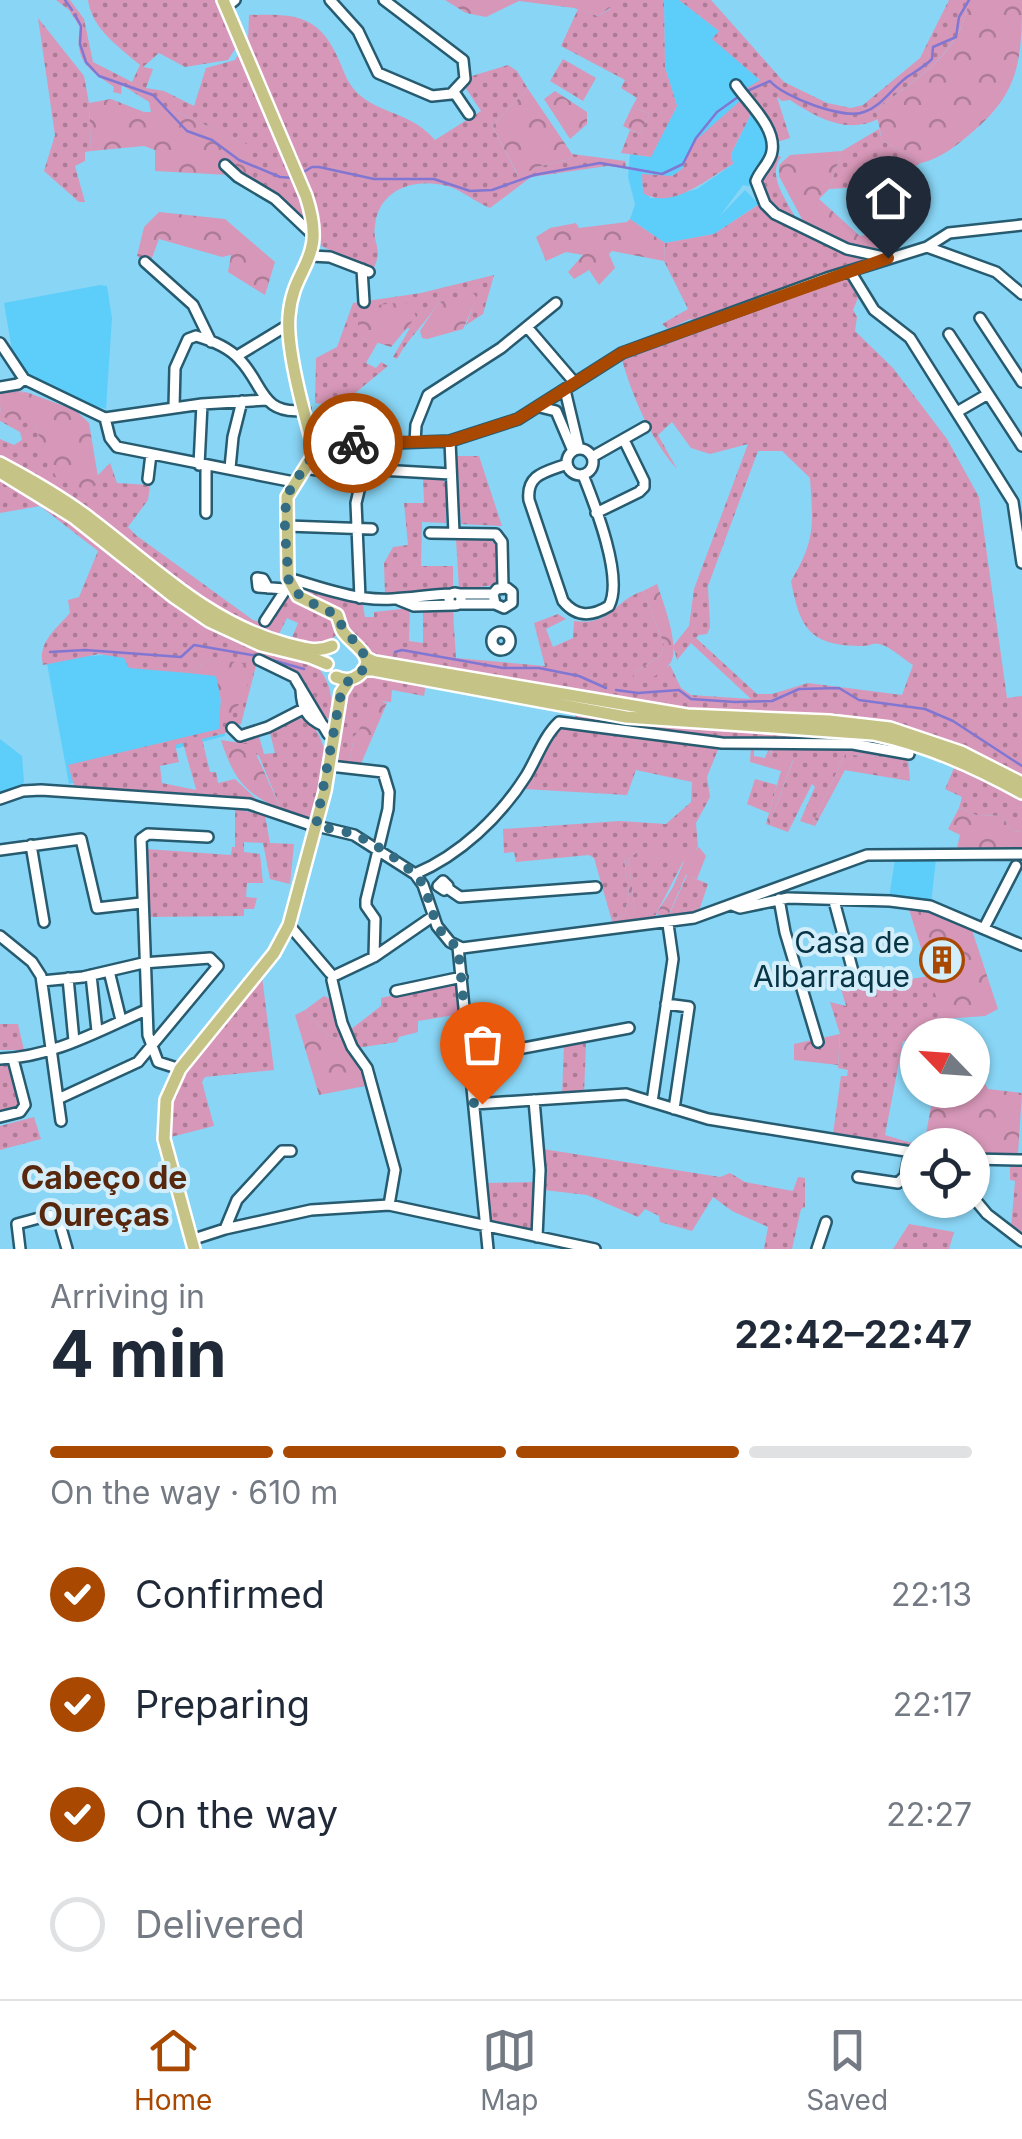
<!DOCTYPE html>
<html lang="en">
<head>
<meta charset="utf-8">
<style>
	body { margin:0; font-family:Inter,sans-serif; background:#f6f6f7; color:#1f2937; height:100vh; display:flex; flex-direction:column; font-size:38px; white-space:nowrap }
	* { box-sizing:border-box; margin:0 }
	p { font-size:32px; color:#747a83 }
	.icon { flex:none; width:55px; height:55px; fill:none; stroke:currentColor; stroke-width:2; stroke-linecap:round; stroke-linejoin:round }
	.map { position:relative; height:1249px; overflow:hidden }
	.panel { display:flex; flex-direction:column; background:#fff; flex:1 }
	.panel>* { flex:none }
	.needle { width:65px; rotate:295deg }
	.controls { position:absolute; left:900px; top:1018px; display:grid; gap:20px }
	.controls a { display:grid; place-items:center; width:90px; height:90px; border-radius:50%; background:#fff; box-shadow:0 2px 8px #0004; font-size:50px }
	.pin { position:absolute; display:grid; place-items:center; width:85px; height:85px; color:#fff; margin:-102px -42px; border-radius:50% 50% 50% 0; rotate:-45deg; box-shadow:0 0 10px #0007 }
	.pin .icon { rotate:45deg }
	.courier { position:absolute; display:grid; place-items:center; width:100px; height:100px; margin:-50px; border:8px solid #a94801; border-radius:50%; background:#fff; color:#222; box-shadow:0 2px 12px #0007 }
	.headline em { font-style:normal; font-weight:700 }
	.headline div { display:flex; flex-direction:column-reverse }
	.headline { display:flex; align-items:center; justify-content:space-between; height:170px; padding:0 50px }
	h1 { font-size:65px; font-weight:700; line-height:75px }
	.bar { display:grid; grid-template-columns:repeat(4,1fr); gap:15px 10px; align-content:center; height:120px; padding:0 50px }
	.bar i { height:12px; border-radius:8px; background:#e0e1e3 }
	.bar .active { background:#a94801 }
	.bar p { grid-column:span 4 }
	ol { padding:0 50px; list-style:none }
	li { display:flex; align-items:center; gap:30px; height:110px }
	li p { margin-inline-start:auto }
	li .icon { padding:10px; border-radius:50%; background:#a94801; color:#fff; stroke-width:4 }
	li:last-child { color:#747a83 }
	li i { width:55px; height:55px; border:5px solid #e0e1e3; border-radius:50% }
	.tabs { display:flex; justify-content:space-around; align-items:center; height:140px; border-top:2px solid #e0e1e3; background:#fff; font-size:28px; color:#747a83 }
	.tabs a { display:grid; justify-items:center; gap:5px }
	.tabs .active { color:#a94801 }
	.map>svg:first-child { display:block }
	.built { fill:#5dcefa; fill-rule:evenodd }
	.grass { fill:url(#grass-dots); fill-rule:evenodd }
	.forest { fill:url(#forest-crowns) }
	.lines { fill:none; stroke-linecap:round; stroke-linejoin:round }
	.stream { stroke:#8177d2; stroke-width:2.5 }
	.minor-casing { stroke:#265b70; stroke-width:14 }
	.major-casing { stroke:#fff; stroke-width:16 }
	.minor { stroke:#fff; stroke-width:9 }
	.major { stroke:#c5c385; stroke-width:11 }
	.done { stroke:#346d83; stroke-width:10; stroke-dasharray:0 18 }
	.route { stroke:#a94801; stroke-width:12 }
	.labels { text-anchor:middle; stroke-width:8; stroke-linejoin:round; paint-order:stroke }
	.poi-label { font-size:30px; fill:#073546; stroke:#d3eefb; text-anchor:end }
	.neighbourhood-label { font-size:32px; font-weight:bold; fill:#58280e; stroke:#d3eefb }
</style>
</head>
<body>
<div class="map">
<svg width="1022" height="1249" viewBox="0 0 1022 1249">
	<defs>
		<pattern id="grass-dots" width="8" height="8" patternUnits="userSpaceOnUse" patternTransform="scale(2.5)"><rect width="8" height="8" fill="#d797b8"/><path d="M2 2h.1M6 6h.1" fill="none" stroke="#ac7c97" stroke-width="1.8" stroke-linecap="round"/></pattern>
		<pattern id="forest-crowns" width="20" height="18" patternUnits="userSpaceOnUse" patternTransform="scale(2.5)"><rect width="20" height="18" fill="#d797b8"/><path d="M2 6a3 3 0 1 1 6 0M12 15a3 3 0 1 1 6 0" fill="none" stroke="#ac7c97"/></pattern>
	</defs>
	<rect width="100%" height="100%" fill="#89d5f5"/>
	<path class="built" d="M664,0H679L719,31L713,39L761,81L745,90L774,143L761,177L753,173V187L743,185L720,216L745,190L759,204L714,234L665,243L630,219L635,204L628,177L630,154L650,157L677,106L665,67ZM751,114L731,154L733,164L697,189L663,198H650L647,192L682,169L696,141Z
		M100,285L107,286L112,318L106,409L84,403L33,380L25,372L13,356L4,303Z
		M126,654L217,669L225,736L159,753L69,784L46,658Z
		M0,739L22,756L24,781L23,785L0,793Z
		M895,859H936L931,904L889,898Z"/>
	<path class="grass" d="M56,0H70L84,19L93,62L132,82L140,65C118,46 92,29 88,0H219L237,46L228,60L185,67L159,53L143,67L153,69L146,88L164,91L194,106L206,68L235,60L240,51L309,217L306,224L241,176L252,147L177,112H151L149,102L122,85L121,94L113,92L114,87C88,69 74,61 80,27L69,10Z
		M610,0H664L665,67L677,106L651,157L621,153L630,130L639,134L650,114L632,107L637,98L621,88L625,80L561,46L578,9L598,16L610,9Z
		M679,0H711L784,82L827,103L851,108L863,105L920,58L949,0H969C960,56 917,76 876,111L878,119C847,135 816,117 790,100L782,101L777,97L790,138L774,143L744,90L760,80L712,39L719,31Z
		M249,15C292,14 318,13 338,58C345,74 348,86 362,97C386,115 413,114 435,140L481,111L465,87L472,76L508,65L517,71L528,89L492,126L518,176L537,167L570,159L572,154L625,161L626,168L607,166L531,177L490,208C475,202 462,190 447,186C415,177 379,189 375,225C372,246 384,246 373,270L321,246L315,209L248,43Z
		M38,18L84,76L89,103L91,151L85,152V161L75,166L85,202H79L44,171L55,135Z
		M563,59L596,78L583,101L550,81Z
		M742,99L751,114L731,154L733,164C707,179 671,211 643,193L642,174L672,176L682,169L695,141Z
		M879,129L882,140L921,163L881,186L829,189L842,151Z
		M775,154L781,157C766,176 788,202 797,221L774,210L760,181Z
		M761,203L863,256L866,262L698,321L690,319L668,329L662,324L688,309L664,261L665,243L714,234Z
		M494,275L483,314L466,325L476,299L439,302C426,323 408,338 397,359L393,357L410,328L363,338L378,342L366,363L376,368L381,362L388,366L338,407L322,410L324,404L315,403L316,358L337,347L353,303L421,293Z
		M841,278H847L858,298L853,310L857,317L855,331L893,368L947,439L979,497L1007,698L1022,696V777L933,736L863,718L673,708L377,657L347,626L340,612L297,588L298,582L363,605L365,617H374V612L410,608L409,641L423,643V610L453,612L456,658L545,666L534,623L558,614L566,619L546,629L553,647L573,638L574,621C613,626 612,601 643,591L664,644L661,655L633,674L639,685L670,665L681,688L691,695L751,699L691,643L677,660L673,646L689,626L694,589L748,444L710,454L691,448L672,422L658,435L677,469C651,440 633,398 622,360ZM758,451H782L810,478C813,525 816,539 791,581C800,629 810,646 863,646C873,646 869,643 879,644C890,646 903,659 913,665L902,695L808,683L772,694H757L696,638L699,635L707,634L710,627L708,586Z
		M18,391L25,392L2,396L0,414L30,420L34,424L57,477L99,483L97,476L110,463L117,483L150,485L148,500L128,527L137,536L253,620L261,622L275,614L286,597H290L330,615L336,635C323,650 308,644 291,640L298,623L287,618L278,636L222,612L0,458V439L14,445L22,440L20,432L0,421V393Z
		M457,456H479L502,526L461,524Z
		M0,478L44,503L108,551L259,648L316,665C332,684 332,696 331,720L323,716L300,675L258,658L241,724L229,727L230,732L202,739L210,772H216L218,783L235,779L257,800L75,789L68,765L219,729L221,695L224,715H230L211,659L188,673L129,668L124,658L99,654L43,665C37,643 56,629 70,613L68,600L79,597L98,551L40,506L0,513ZM183,743L196,789V790L162,783L160,766L179,762L175,745Z
		M423,478L443,480L446,483V523L422,522L421,566H453V587L385,595L384,563L393,547L408,545L404,503H424Z
		M489,538L495,544L496,585L459,589L456,539Z
		M368,675L426,684L424,696L392,690L391,702L378,701L354,737L349,764L338,763L344,697L353,683Z
		M573,712L684,728L847,735L909,747L906,751L851,741L721,739L579,723Z
		M305,717C337,749 322,774 315,814L309,820L281,809L259,756L235,742V739L258,733L264,754L275,753L269,729Z
		M566,726L719,747L707,777L710,797L696,823L698,847L695,851L650,858L684,860L656,914L635,911L628,860L639,850L624,859L629,892L625,914L612,921L594,858L589,855L516,862L514,852L504,853L503,829L620,821L666,824L691,802L692,782L636,770L627,795L524,789L560,727Z
		M773,745L849,746L812,825L800,821L815,787L812,784L788,832L769,825L793,761L770,759Z
		M853,755L908,759L910,781L844,770Z
		M955,766L1022,797V832L1012,831L1002,816L976,815L959,808L962,797L945,789Z
		M755,779L777,785L769,813L747,804Z
		M235,809L265,815L270,843L294,844L290,884L270,879L263,843L244,842V852L260,854L263,883H247L246,897L257,898L254,909H244V916L147,917L146,849L231,855L232,847H235Z
		M687,875L708,884L700,908L669,915Z
		M930,976L943,1018L951,1019L952,1035H918L917,1044L903,1041L885,1135L918,1145L917,1149L833,1134L841,1076H847L848,1070L838,1068L840,1034L830,1002L846,1006L839,982L852,977L857,987Z
		M262,977L274,1070L205,1077L202,1082L214,1126L167,1138C167,1072 222,1024 262,977Z
		M455,982L461,1014L418,1021V1032L399,1037L397,1042L356,1048L350,1030L381,1006V998Z
		M324,996L331,999L347,1042L327,1035L305,1010Z
		M0,1024H18L24,1050H0Z
		M583,1041L586,1044L584,1094L562,1096L564,1045Z
		M0,1064L9,1066L19,1102L16,1108L0,1112Z
		M34,1117L41,1139L0,1150V1126Z
		M543,1149L720,1177L730,1173L745,1182L793,1191L798,1177L805,1178V1207L801,1209L792,1249H764L768,1227L732,1211L713,1197L692,1231L660,1222L659,1216L645,1209L638,1217L587,1195L544,1190Z
		M1010,1162H1022V1237L1011,1228L1015,1181L1010,1180Z
		M538,1182L535,1231L490,1222L487,1183Z
		M909,1224L954,1232L949,1249H893Z"/>
	<path class="forest" d="M445,0H610V8L598,16L574,8L519,1L486,17L466,13Z
		M969,0H1022C1022,62 1019,94 969,135C953,148 941,158 921,163L882,140L876,111C917,76 960,57 969,0Z
		M528,89L572,154L570,159L537,167L519,177L492,126Z
		M555,91L587,112V124L570,139L544,99Z
		M111,99L144,112H177L253,147L248,176L155,171V150L144,146L91,151L89,103Z
		M632,107L650,114L639,134L623,126Z
		M842,151L829,189L819,199L860,236L884,231L888,242L885,248H866L841,242L803,221L779,176V165L790,155Z
		M159,212L225,219L275,262L265,295L228,272L231,255L222,257L159,239L150,263L137,256L144,227Z
		M630,219L665,243L664,261L612,251L609,254L615,268L599,285L589,270L574,279L568,272L583,255L566,252L546,261L536,237L550,228L576,223L579,228L627,222Z
		M474,294L477,298L463,329L427,339L422,338L420,331L439,302Z
		M405,302L413,309L416,317L391,347L363,338L358,332V319L369,306Z
		M26,392L75,410L89,423L99,483L87,491L56,477L34,424L23,419L12,422L0,414L2,395Z
		M657,584C663,602 680,645 671,662C665,672 648,679 639,686L633,674L661,655L664,644L643,591Z
		M211,659L252,664L244,698L230,715H224L216,676L188,673Z
		M378,700L387,703L360,766L349,764L354,737Z
		M221,740L252,745L281,809C245,794 233,778 221,740Z
		M770,745L771,759L793,760L769,825L766,824L781,771L750,762L751,747L754,748V756L765,758Z
		M849,746L908,759L853,755L815,826L812,825Z
		M959,808L976,815L1002,816L1012,831L1022,832V849L957,848L960,835L948,829Z
		M699,847L706,856L697,879L686,875L669,914L700,908L697,912L668,918L656,914L654,920L615,925L612,921L625,914L629,892L624,859L638,848L639,850L628,860L635,910L656,914L673,887L684,861L649,858V853L695,851Z
		M908,906L929,909L971,927L998,1009L985,1016L943,1019Z
		M305,1010L327,1035L347,1042L363,1064L369,1092L365,1086L319,1095L295,1015Z
		M840,1034L838,1065L794,1060V1044Z
		M973,1071L980,1074L988,1089L1022,1093L1018,1153L973,1155L972,1145H924L934,1090H972Z"/>
	<g class="lines">
		<path class="stream" d="M65,0L72,10
			M75,15L81,26L80,44L86,62L99,76L153,95L187,131L212,140L239,160L280,177L293,178
			M745,92L770,81C783,97 844,120 864,112C882,106 892,88 907,77C916,71 924,67 932,59L933,47L956,37L959,17L969,0
			M300,174L312,167H319L374,179H434L470,191L492,190L534,175L600,163L662,174L683,164L696,138L717,112L738,97
			M50,652L85,650L181,657L194,645L257,656
			M395,652L402,650L503,668H539L579,676L606,688
			M265,658L304,669
			M616,690L638,693L679,690L691,699L735,702L772,701L799,689L839,688L859,700L925,709L953,721L1022,766"/>
		<g class="minor-casing">
			<path id="minor" d="M224,0L230,4L235,0
				M330,0L358,31L378,73L432,96L451,94L465,79L463,60L384,0
				M736,85C748,103 776,127 772,151C771,162 760,170 756,181L765,204L775,214L847,249L888,258
				M454,92L469,114
				M225,165L238,177L275,199L314,236
				M927,247L996,272L1022,294
				M311,256L330,257L369,272
				M145,262L193,305L211,342
				M362,269L364,302
				M850,271L874,310L910,338L1013,502L1022,563
				M980,318L1022,382
				M527,327L575,383
				M949,334L1022,446
				M0,343L24,379L105,418
				M237,356L288,325
				M0,387L18,384L24,379
				M565,390L579,449
				M174,407L175,368L188,339L196,336C210,340 229,348 239,359C264,384 260,416 305,410
				M540,407L556,411L573,451
				M957,412L988,394
				M105,418L110,438L117,447L294,482
				M105,418L202,404L266,400
				M450,441L454,533
				M415,442L416,425L428,395L501,348L556,303
				M313,446L450,441L518,419L622,353L827,278L927,247L949,233L1022,225
				M567 462a13 13 0 1 1 26 0a13 13 0 1 1-26 0Z
				M592,457L645,427
				M567,464C546,472 526,474 529,500L563,601C576,617 591,617 609,606C624,578 595,505 583,475
				M199,465L202,404
				M230,468L233,437L242,401
				M305,468L323,471L344,468L451,474
				M148,479L151,454
				M206,513V466
				M596,513L639,492L644,487V481L624,440
				M287,526L372,529
				M430,533L496,534L502,542L503,587
				M288,578C313,585 339,595 365,598C394,602 422,595 451,594
				M268,588L263,579L257,578L258,587L285,589
				M449 599a6 6 0 1 1 12 0a6 6 0 1 1-12 0Z
				M460,594H493
				M360,598L356,503L364,470
				M399,600L414,606L455,605
				M460,604H495L504,608L512,603V592L507,588L497,589L493,594L495,604
				M265,621L288,586
				M492 641a9 9 0 1 1 18 0a9 9 0 1 1-18 0Z
				M259,660L294,677L328,734L334,737
				M301,690C302,708 306,719 324,726
				M232,728L240,736L268,727L303,709
				M330,766L383,772L389,792L388,809L366,900V906L375,919L374,957
				M0,799L23,791L41,790L249,804L308,824L354,835L415,874L423,885L437,926L450,942L462,948L694,918L867,855L1022,854
				M31,845L44,922
				M0,850L81,839L97,908L141,903
				M415,874C460,855 500,817 526,776C537,758 544,736 559,722L722,743L853,744L909,754
				M443,881L448,886L444,890L438,886Z
				M447,888L460,897L596,887
				M779,899L785,932L818,1042
				M834,901L855,979L866,983L900,976
				M732,905L740,908L788,898L890,901L930,906L1022,945
				M289,925L330,973
				M984,928L1016,866
				M0,936L32,962L41,976L61,1121
				M458,947L488,1249
				M109,971L121,1020
				M91,975L97,1031
				M336,975L374,957L432,917
				M68,978L74,1041
				M332,980L342,1023L352,1047L367,1068L395,1170L389,1205
				M42,981L83,977L143,963L210,958L218,966L138,1062L58,1099
				M396,991L462,977
				M666,1004L689,1007L674,1109
				M471,1058L629,1028
				M0,1059C53,1057 98,1031 146,1010
				M180,1069L158,1062L148,1035L141,839L148,834L208,837
				M534,1100L540,1170L537,1237
				M652,1102L673,959L668,924
				M474,1104L626,1094L708,1119L918,1153
				M0,1117L20,1112L25,1105L13,1059
				M972,1159L1022,1160
				M858,1177L898,1183L905,1176L910,1152
				M972,1196L987,1214L1022,1241
				M225,1229L237,1200L282,1151H291
				M191,1240L225,1229L311,1210L389,1205L595,1249
				M20,1249L17,1224L50,1215L59,1221L67,1249
				M817,1249L826,1222"/>
		</g>
		<g class="major-casing">
			<path id="major" d="M223,0L306,196C328,263 293,263 289,316C286,349 304,413 313,446L312,457L287,497L288,578L298,596L337,615C339,620 340,625 342,630C349,644 381,656 359,675C351,681 344,680 336,677
				M0,463C32,480 64,498 92,520C155,568 209,623 287,644C303,648 317,653 332,646
				M0,472L73,517L174,597L209,621L261,645L310,657L327,664
				M366,658L375,662L687,715L829,721L890,728L961,752L1022,783
				M363,670H373L626,717L873,734C928,746 973,766 1022,793
				M194,1249L164,1139L166,1100L180,1069L274,953L289,925L325,791L341,693L349,680"/>
		</g>
		<use href="#minor" class="minor"/>
		<use href="#major" class="major"/>
	</g>
	<g class="lines">
		<path class="done" d="M353,443L314,446C312,466 293,477 288,496C281,520 288,553 288,578C297,603 319,603 338,617C346,642 371,645 363,670L349,680L341,693L316,826C329,829 343,830 355,835C373,842 417,870 424,887C434,911 433,932 458,947L474,1104H482"/>
		<path class="route" d="M353,443L450,441L518,419L622,353L888,258"/>
	</g>
	<defs>
		<g id="building-ring" transform="scale(2.25)"><circle r="9.5" fill="#d3eefb" stroke="#a94801" stroke-width="1.5"/><path d="M-4-6H4V6H1V3H-1V6H-4ZM-2.5-4.3h1.7v1.8h-1.7ZM.8-4.3h1.7v1.8H.8ZM-2.5-1h1.7V.8h-1.7ZM.8-1h1.7V.8H.8Z" fill="#a94801"/></g>
	</defs>
	<g fill-rule="evenodd">
		<use href="#building-ring" x="942" y="960"/>
	</g>
	<g class="labels">
		<g class="poi-label">
			<text x="910" y="953">Casa de<tspan x="910" dy="34">Albarraque</tspan></text>
		</g>
		<g class="neighbourhood-label">
			<text x="104" y="1189">Cabeço de<tspan x="104" dy="37">Oureças</tspan></text>
		</g>
	</g>
</svg>
<div class="controls">
<a><svg class="needle" viewBox="-14 -14 28 28"><path d="M0-13l5 13h-10z" fill="#e53935"/><path d="M0 13l5-13h-10z" fill="#747a83"/></svg></a>
<a><svg class="icon" aria-label="locate" viewBox="0 0 24 24"><circle cx="12" cy="12" r="6"/><path d="M12 2v4M12 18v4M2 12h4M18 12h4"/></svg></a>
</div>
<div class="pin" style="left:482px;top:1104px;background:#ea580c"><svg class="icon" aria-label="bag" viewBox="0 0 24 24"><path d="M5 8h14l-1 12H6zM9 8a3 3 0 0 1 6 0"/></svg></div>
<div class="pin" style="left:888px;top:258px;background:#1f2937"><svg class="icon" aria-label="home" viewBox="0 0 24 24"><path d="M3 11l9-7 9 7M6 9v11h12V9"/></svg></div>
<div class="courier" style="left:353px;top:443px"><svg class="icon" aria-label="bike" viewBox="0 0 24 24"><circle cx="6" cy="16" r="4"/><circle cx="18" cy="16" r="4"/><path d="M6 16l4-8h5l3 8M10 8l3 8H6M13 5h3"/></svg></div>
</div>
<section class="panel">
<div class="headline"><div><h1>4 min</h1><p>Arriving in</p></div><em>22:42–22:47</em></div>
<div class="bar"><i class="active"></i><i class="active"></i><i class="active"></i><i></i><p>On the way · 610 m</p></div>
<ol>
<li><svg class="icon" aria-label="check" viewBox="0 0 24 24"><path d="M5 12l5 5 9-10"/></svg>Confirmed<p>22:13</p></li>
<li><svg class="icon" aria-label="check" viewBox="0 0 24 24"><path d="M5 12l5 5 9-10"/></svg>Preparing<p>22:17</p></li>
<li><svg class="icon" aria-label="check" viewBox="0 0 24 24"><path d="M5 12l5 5 9-10"/></svg>On the way<p>22:27</p></li>
<li><i></i>Delivered</li>
</ol>
</section>
<nav class="tabs">
<a class="active"><svg class="icon" aria-label="home" viewBox="0 0 24 24"><path d="M3 11l9-7 9 7M6 9v11h12V9"/></svg>Home</a>
<a><svg class="icon" aria-label="map" viewBox="0 0 24 24"><path d="M3 6l6-2 6 2 6-2v14l-6 2-6-2-6 2zM9 4v14M15 6v14"/></svg>Map</a>
<a><svg class="icon" aria-label="saved" viewBox="0 0 24 24"><path d="M7 4h10v16l-5-4-5 4z"/></svg>Saved</a>
</nav>
</body>
</html>
